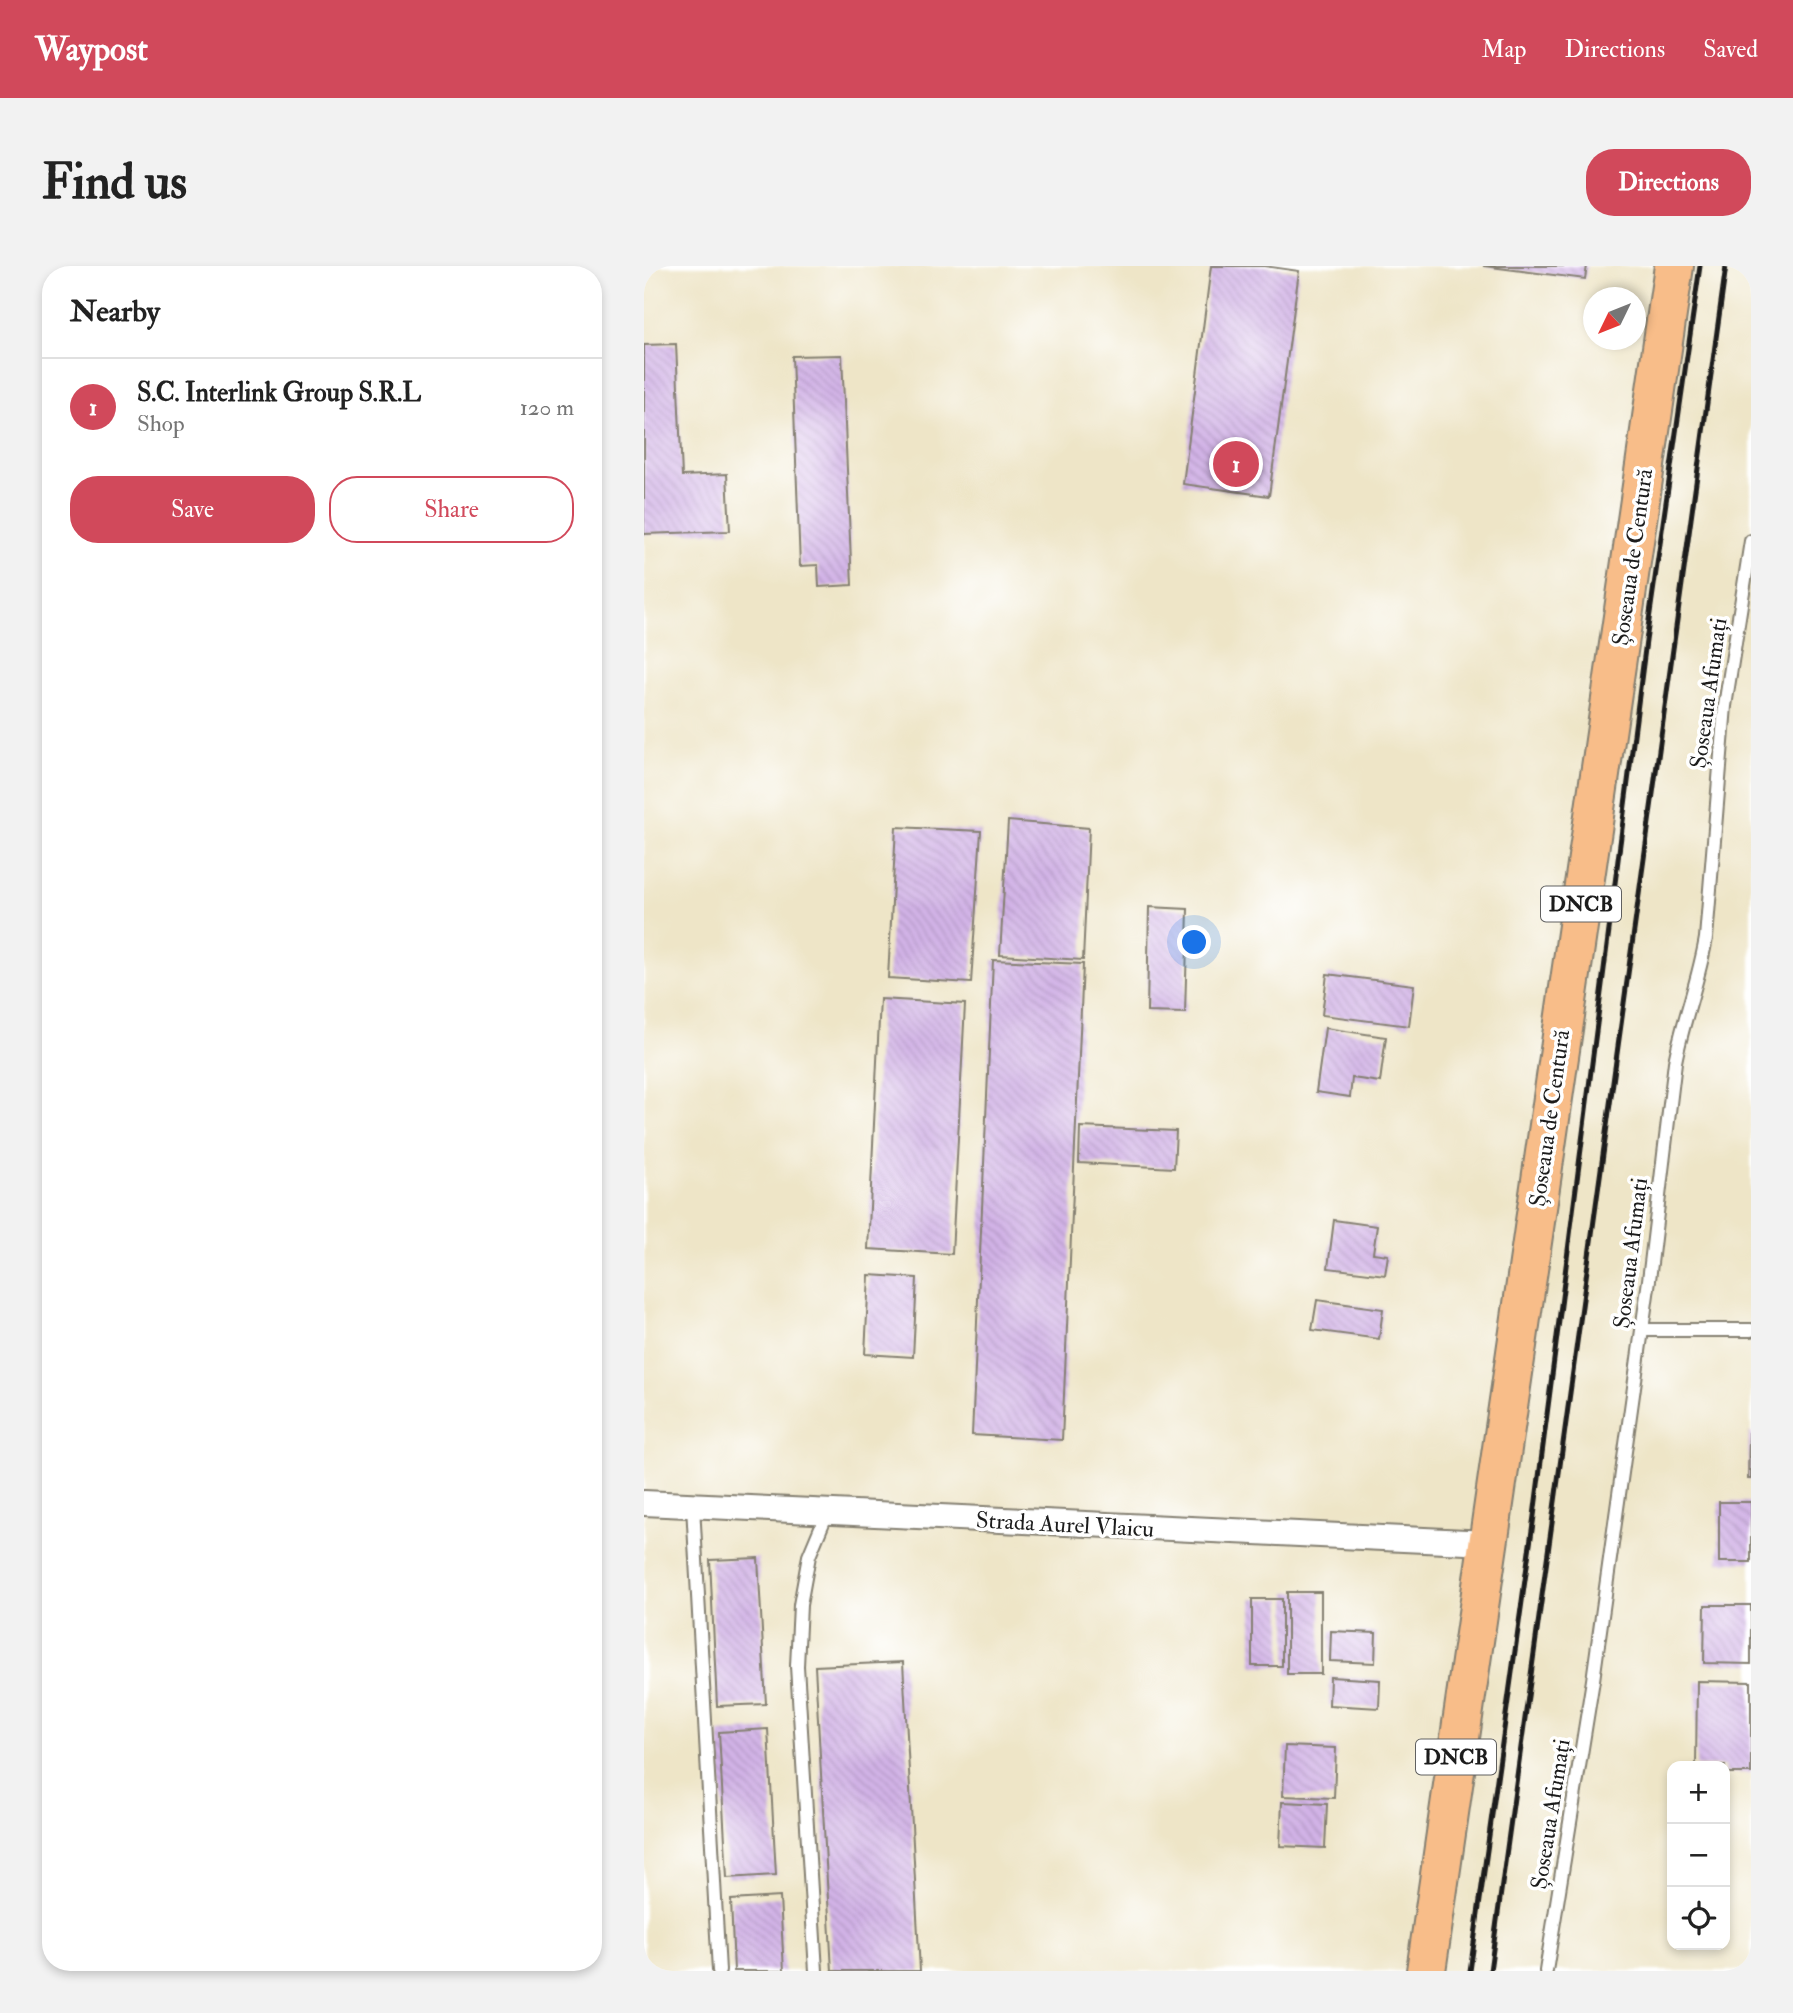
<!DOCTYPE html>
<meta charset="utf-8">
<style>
:root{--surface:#fff;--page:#f2f2f2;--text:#222;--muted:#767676;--line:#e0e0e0;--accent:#d1495b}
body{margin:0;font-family:"IM FELL Double Pica",serif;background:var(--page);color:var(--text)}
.controls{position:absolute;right:21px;bottom:21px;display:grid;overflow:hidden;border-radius:14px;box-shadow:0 4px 10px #0003}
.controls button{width:63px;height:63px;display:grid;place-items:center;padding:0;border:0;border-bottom:2px solid var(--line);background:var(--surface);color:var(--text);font:35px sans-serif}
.compass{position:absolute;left:939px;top:21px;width:63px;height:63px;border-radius:50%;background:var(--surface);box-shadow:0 4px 10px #0003;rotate:227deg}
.you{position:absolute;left:551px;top:677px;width:24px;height:24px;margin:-18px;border:5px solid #fff;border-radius:50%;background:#1a73e8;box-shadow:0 0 0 10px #1a73e833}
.badge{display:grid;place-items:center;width:46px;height:46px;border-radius:50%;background:var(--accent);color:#fff;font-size:23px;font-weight:700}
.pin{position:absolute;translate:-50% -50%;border:4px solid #fff;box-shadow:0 2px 7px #0006}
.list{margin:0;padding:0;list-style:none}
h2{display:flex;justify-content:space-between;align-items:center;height:91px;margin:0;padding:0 28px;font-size:30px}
h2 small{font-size:23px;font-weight:400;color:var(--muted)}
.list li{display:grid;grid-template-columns:46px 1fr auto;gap:21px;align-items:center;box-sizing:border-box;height:98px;padding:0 28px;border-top:2px solid var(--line)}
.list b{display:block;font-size:26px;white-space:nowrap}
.list p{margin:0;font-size:23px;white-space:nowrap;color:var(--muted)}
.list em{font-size:23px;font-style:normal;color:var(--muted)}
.actions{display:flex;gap:14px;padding:21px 28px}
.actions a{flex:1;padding:16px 0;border:2px solid var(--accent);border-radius:28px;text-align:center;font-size:24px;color:var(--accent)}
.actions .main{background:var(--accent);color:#fff}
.icon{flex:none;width:38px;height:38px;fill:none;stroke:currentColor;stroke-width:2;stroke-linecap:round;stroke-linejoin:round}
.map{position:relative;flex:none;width:1107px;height:1705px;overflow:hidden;border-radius:28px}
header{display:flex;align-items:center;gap:42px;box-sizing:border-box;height:98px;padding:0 35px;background:var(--accent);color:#fff}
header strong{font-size:33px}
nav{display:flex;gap:38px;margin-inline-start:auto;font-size:24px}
.intro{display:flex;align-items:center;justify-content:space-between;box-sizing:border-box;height:168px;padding:0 42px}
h1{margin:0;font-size:49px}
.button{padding:18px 32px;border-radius:28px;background:var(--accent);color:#fff;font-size:24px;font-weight:700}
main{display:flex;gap:42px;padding:0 42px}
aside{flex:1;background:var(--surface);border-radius:28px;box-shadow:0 4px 10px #0003}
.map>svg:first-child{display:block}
.building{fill:url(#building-back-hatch)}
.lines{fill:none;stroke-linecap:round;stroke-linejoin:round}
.lane-casing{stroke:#858072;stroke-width:16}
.street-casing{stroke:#858072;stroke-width:28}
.primary-casing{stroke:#858072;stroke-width:42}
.lane{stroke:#fff;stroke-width:12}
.street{stroke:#fff;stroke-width:24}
.primary{stroke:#f8bd89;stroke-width:38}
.rail{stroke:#1c1c1c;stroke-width:5}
.labels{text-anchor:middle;stroke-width:7;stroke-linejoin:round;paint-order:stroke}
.shield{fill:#fff;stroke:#606060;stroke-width:2}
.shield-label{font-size:21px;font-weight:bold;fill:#1c1c1c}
.street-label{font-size:23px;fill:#1c1c1c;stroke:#fff}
</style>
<header>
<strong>Waypost</strong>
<nav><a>Map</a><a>Directions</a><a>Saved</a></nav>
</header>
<div class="intro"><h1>Find us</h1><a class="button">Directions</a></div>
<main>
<aside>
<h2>Nearby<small></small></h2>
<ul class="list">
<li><span class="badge">1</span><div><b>S.C. Interlink Group S.R.L</b><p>Shop</p></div><em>120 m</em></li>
</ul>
<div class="actions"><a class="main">Save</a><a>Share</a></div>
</aside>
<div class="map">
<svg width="1107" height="1705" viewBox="0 0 1107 1705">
<defs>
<pattern id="building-back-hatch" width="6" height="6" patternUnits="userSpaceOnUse" patternTransform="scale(1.75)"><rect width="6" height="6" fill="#d1b2e6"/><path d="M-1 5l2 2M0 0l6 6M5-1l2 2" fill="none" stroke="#b398c5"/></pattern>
</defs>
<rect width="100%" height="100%" fill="#fff"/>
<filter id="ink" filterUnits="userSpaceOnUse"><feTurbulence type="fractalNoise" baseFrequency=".0143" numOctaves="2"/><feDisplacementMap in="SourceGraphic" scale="14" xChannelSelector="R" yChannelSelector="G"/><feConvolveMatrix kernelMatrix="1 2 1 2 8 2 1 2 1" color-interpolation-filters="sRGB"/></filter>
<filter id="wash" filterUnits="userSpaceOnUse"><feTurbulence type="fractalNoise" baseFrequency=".00686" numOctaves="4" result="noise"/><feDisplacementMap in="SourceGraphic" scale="28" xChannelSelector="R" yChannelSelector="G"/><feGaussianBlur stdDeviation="1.57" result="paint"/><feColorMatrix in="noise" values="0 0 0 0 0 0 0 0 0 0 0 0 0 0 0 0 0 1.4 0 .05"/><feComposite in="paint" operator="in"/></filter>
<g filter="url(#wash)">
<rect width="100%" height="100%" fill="#eee5c7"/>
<g id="blocks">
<path class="building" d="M567 0H620L655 5 625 230 539 218Z
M839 0H943L941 13Z
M32 78 38 210 83 208 86 265 0 268V79Z
M198 89 208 319 175 321 174 299 156 300 148 90Z
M364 555 445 562 439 694 356 689Z
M252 561 337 565 327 717 244 712Z
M505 641 544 643 541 747 503 746Z
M349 694 439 698 418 1174 328 1169Z
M683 708 770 719 765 760 678 749Z
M236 733 321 738 308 988 224 983Z
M681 762 742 771 736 816 708 812 706 831 672 826Z
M436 861 532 865 530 902 435 897Z
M690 954 733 960 729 987 744 989 741 1009 684 1002Z
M225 1009 273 1012 269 1091 221 1088Z
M673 1034 739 1043 735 1073 668 1064Z
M1105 1167H1107V1213H1104Z
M1075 1236H1107V1296H1075Z
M114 1292 122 1438 73 1440 66 1294Z
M643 1326H677V1408H643Z
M608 1333H638V1400H608Z
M1061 1339H1107V1398L1060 1397Z
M687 1365 732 1367 731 1397 686 1395Z
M259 1396 276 1705H188L171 1400Z
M686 1411 736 1414 735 1442 685 1439Z
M1053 1415 1107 1416V1507H1081V1500H1052Z
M124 1463 132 1609 83 1612 75 1466Z
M641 1480 692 1482 690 1532 639 1530Z
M638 1536 683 1538 681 1582 636 1580Z
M136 1631 140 1705H90L87 1634Z"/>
</g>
</g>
<g filter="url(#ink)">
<use href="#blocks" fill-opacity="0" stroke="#858072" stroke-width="2"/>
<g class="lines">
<defs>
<path id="lane" d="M998 1064H1107
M49 1240 75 1705
M172 1705 153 1400 156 1339 165 1290 183 1247
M902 1705 949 1414 1005 1014 1031 796C1039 754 1055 714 1062 672L1081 440 1107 275"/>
<path id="street" d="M0 1237 843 1277"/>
<path id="primary" d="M782 1705 1030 0"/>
</defs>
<use href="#lane" class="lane-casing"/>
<use href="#street" class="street-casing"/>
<use href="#primary" class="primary-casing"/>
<use href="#lane" class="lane"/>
<use href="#street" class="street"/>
<use href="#primary" class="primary"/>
<path class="rail" d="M826 1705 890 1250 1002 375 1056 0
M846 1705 1082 0"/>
</g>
</g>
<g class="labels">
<g class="shield">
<rect x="897" y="620.5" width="80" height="35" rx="5"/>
<rect x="772" y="1473.5" width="80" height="35" rx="5"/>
</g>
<g class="shield-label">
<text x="937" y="645">DNCB</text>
<text x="812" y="1498">DNCB</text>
</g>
<g class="street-label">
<text transform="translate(988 291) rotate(-82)" y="8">Șoseaua de Centură</text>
<text transform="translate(1064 427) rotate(-82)" y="8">Șoseaua Afumați</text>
<text transform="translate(905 852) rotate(-82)" y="8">Șoseaua de Centură</text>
<text transform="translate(986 987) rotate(-83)" y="8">Șoseaua Afumați</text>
<text transform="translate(421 1258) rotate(3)" y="8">Strada Aurel Vlaicu</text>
<text transform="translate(906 1548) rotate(-81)" y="8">Șoseaua Afumați</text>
</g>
</g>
</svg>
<div class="controls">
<button>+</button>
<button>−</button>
<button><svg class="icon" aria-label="locate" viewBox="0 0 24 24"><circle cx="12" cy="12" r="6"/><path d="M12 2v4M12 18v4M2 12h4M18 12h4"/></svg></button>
</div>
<svg class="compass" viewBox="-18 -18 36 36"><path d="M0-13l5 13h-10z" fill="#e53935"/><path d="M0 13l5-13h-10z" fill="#767676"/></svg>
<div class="you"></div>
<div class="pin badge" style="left:592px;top:198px">1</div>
</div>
</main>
